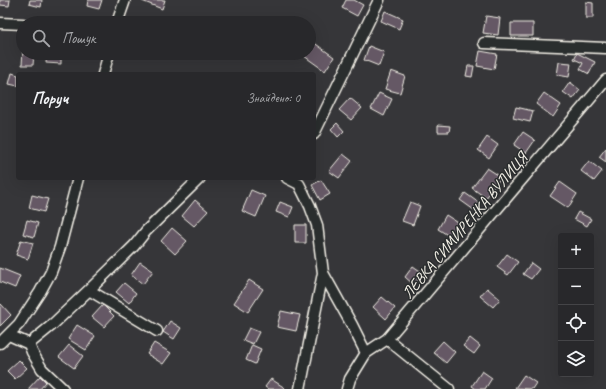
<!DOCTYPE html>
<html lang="uk">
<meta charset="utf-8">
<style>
:root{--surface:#28282b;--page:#303033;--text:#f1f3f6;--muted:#a5a6a9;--line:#444447}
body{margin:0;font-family:Caveat,sans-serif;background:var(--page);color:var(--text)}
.controls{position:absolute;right:12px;bottom:12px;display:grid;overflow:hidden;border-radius:4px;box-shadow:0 4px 16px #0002}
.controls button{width:36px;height:36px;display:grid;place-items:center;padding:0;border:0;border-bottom:1px solid var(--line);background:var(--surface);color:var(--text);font:20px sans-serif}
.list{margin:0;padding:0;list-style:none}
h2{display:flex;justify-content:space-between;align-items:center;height:52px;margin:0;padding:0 16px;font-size:17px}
h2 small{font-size:13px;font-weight:400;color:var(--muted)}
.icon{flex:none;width:22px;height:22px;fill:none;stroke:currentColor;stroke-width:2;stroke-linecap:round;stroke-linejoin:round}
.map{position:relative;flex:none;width:606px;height:389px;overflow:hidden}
.search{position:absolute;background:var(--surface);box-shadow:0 4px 16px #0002;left:16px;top:16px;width:300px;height:44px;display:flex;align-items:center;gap:10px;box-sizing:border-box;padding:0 14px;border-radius:22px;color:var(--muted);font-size:15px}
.panel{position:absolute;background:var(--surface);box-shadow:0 4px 16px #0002;left:16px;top:72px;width:300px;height:108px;border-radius:4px}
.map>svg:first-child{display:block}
.building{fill:#655865;stroke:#f4f1e8}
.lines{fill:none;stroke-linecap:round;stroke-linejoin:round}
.minor-casing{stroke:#f4f1e8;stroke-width:13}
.minor{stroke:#2a2d2e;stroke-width:10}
.labels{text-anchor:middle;stroke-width:3;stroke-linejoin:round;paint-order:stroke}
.street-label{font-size:16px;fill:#f4f1e8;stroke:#2a2d2e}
</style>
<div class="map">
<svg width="606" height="389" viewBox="0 0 606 389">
<rect width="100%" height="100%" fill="#363639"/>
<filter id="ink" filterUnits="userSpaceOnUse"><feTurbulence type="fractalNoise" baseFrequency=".025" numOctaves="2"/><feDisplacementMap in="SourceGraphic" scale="8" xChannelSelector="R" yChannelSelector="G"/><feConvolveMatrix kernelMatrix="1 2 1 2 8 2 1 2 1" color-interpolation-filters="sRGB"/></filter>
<g filter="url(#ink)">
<path class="building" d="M0 0H10L9 6 0 5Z
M30 0H42L41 7 29 4Z
M88 0H102L99 9 87 6Z
M142 0H165L162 9 142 1Z
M346 0H354L363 5 357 16 342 8Z
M586 2 593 3V18H586Z
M385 11 403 19 399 29 381 21Z
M486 16 500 18 498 35 483 33Z
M511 23H533V36H511Z
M313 42 334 57 325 71 304 56 306 53H309V48Z
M369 46 384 52 379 66 364 60Z
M23 50V53H34L33 65H22Z
M480 51 497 54 494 69 477 66Z
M47 53H61V64L46 63Z
M577 53 595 62 589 74 580 69 583 63 574 59Z
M559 62 571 63 569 77 557 75Z
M468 66H474L472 77 466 76Z
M391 71 405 76 400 93 385 89Z
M12 73 18 75V86L9 84Z
M570 82 580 90 573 99 563 92Z
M379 93 392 99 384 116 371 109Z
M544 93 561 105 553 117 536 104Z
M350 98 362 108 351 120 339 110Z
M516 107 533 111 530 122 513 118Z
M337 123 344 131 338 137 331 129Z
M438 125 450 126 449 132H438Z
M523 132 535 140 526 153 514 145Z
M487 137 498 145 489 158 478 150Z
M606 148V162L599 157Z
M343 154 352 161 339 178 329 171Z
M589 161 602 171 594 181 581 171Z
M487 168 501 177 486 198 472 188Z
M321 180 330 194 320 200 312 185Z
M560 182 577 194 568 208 550 196Z
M251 190 265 196 256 217 242 211Z
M465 193 479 203 474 210 460 200Z
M32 195 48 199 44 212 29 208Z
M195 200 208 211 194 226 182 216Z
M280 202 293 207 289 217 276 212Z
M410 202 420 206 413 225 402 221Z
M578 212 591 219 587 226 574 219Z
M446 215 463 226 454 239 438 229Z
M27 220 38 223 34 237 23 234Z
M295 225H306V243H295Z
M172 228 187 241 175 254 161 241Z
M21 240 33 243 28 259 16 255Z
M507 254 518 262 508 275 497 267Z
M140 262 153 271 143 284 131 275Z
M531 263 539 269 531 279 523 274Z
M413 266 423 273 414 285 405 277Z
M0 268 20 276 15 288 0 282Z
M249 280 263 289 248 312 234 303Z
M124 283 136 293 129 303 116 292Z
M487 288 500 299 493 307 480 296Z
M382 297 395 308 386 319 373 307Z
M1 304 11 315 0 326V305Z
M103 305 114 316 104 327 92 317Z
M281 311 300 315 296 331 277 327Z
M170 321 181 328 174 339 163 332Z
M77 325 95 336 86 350 68 339Z
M249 328 259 332 253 344 243 340Z
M470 338 480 346 474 354 463 346Z
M443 341 455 352 446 363 433 352Z
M154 343 171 353 163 364 147 354Z
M69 345 83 356 74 368 59 357Z
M252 345 261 349 255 364 246 360Z
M19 360 27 368 15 379 7 371Z
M482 371 492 378 485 389H476L472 386Z
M524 375 536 383 532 389 515 388Z
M40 376 46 382 40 389H28Z
M271 379 285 388 284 389H268L265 387Z"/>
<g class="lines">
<defs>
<path id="minor" d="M0 23 23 24
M117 23 125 0
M484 43 606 48
M103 74 109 53
M314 134 379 0
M287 178 299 184 310 206 317 225 323 273 300 389
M323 273 352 325 366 353
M89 290 157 331
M9 335 29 344 51 326 89 290 134 246 146 231 200 178
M387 339 449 389
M0 343 19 324 40 292 51 272 60 247 78 178
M29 344 32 352 42 369 63 389
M347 389 350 379 366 353 387 339 606 80"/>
</defs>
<use href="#minor" class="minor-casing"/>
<use href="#minor" class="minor"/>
</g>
</g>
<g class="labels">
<g class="street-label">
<text transform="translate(464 225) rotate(-50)" y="6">ЛЕВКА СИМИРЕНКА ВУЛИЦЯ</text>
</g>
</g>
</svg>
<div class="controls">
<button>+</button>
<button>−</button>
<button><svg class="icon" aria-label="locate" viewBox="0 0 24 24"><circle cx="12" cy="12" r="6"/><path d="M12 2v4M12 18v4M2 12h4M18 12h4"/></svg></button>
<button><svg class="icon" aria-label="layers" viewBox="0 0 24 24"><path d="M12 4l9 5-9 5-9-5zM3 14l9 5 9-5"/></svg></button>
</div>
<div class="search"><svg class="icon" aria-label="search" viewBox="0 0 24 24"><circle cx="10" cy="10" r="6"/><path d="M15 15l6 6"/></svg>Пошук</div>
<section class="panel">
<h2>Поруч<small>Знайдено: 0</small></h2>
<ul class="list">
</ul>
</section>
</div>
